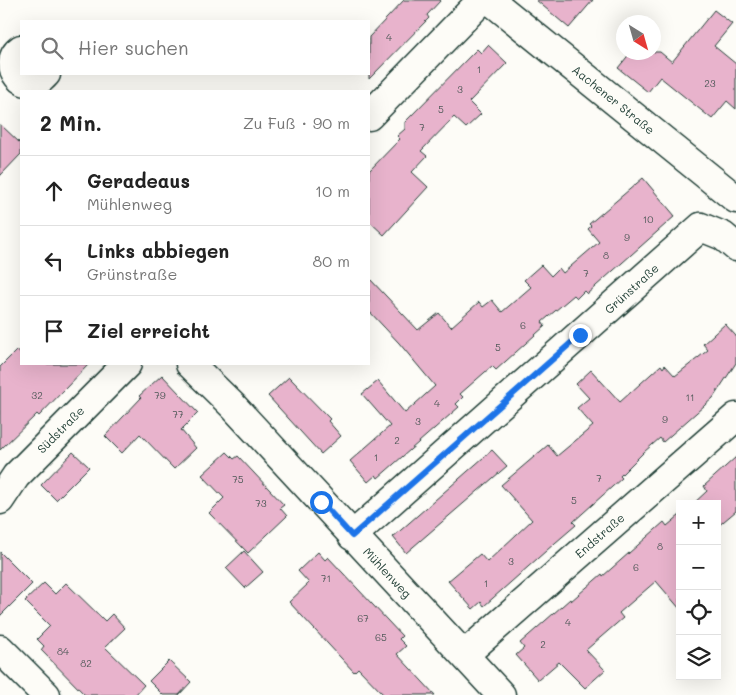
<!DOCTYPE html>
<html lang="de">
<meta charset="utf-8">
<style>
:root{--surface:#fff;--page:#f6f6f6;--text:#222;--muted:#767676;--line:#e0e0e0}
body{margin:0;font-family:Mali,sans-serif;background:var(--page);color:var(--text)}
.controls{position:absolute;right:15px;bottom:15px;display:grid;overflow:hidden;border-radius:0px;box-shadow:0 5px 20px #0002}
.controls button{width:45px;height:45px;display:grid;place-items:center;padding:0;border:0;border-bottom:1px solid var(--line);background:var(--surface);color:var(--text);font:25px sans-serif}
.compass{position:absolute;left:616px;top:15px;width:45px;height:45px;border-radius:50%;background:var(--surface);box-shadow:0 5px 20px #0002;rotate:143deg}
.stop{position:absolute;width:15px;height:15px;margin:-11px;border:4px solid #1a73e8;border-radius:50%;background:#fff}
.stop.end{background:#1a73e8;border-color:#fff;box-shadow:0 1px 5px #0008}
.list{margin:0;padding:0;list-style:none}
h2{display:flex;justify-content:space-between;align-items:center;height:65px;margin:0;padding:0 20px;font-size:21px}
h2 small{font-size:16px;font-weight:400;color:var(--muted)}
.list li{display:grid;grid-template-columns:32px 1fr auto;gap:15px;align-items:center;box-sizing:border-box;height:70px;padding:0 20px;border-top:1px solid var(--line)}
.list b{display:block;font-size:19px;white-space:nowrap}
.list p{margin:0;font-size:16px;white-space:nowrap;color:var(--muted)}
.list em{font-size:16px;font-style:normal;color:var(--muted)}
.icon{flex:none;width:28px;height:28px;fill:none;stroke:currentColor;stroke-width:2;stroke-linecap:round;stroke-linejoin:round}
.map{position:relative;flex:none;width:736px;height:695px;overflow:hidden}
.search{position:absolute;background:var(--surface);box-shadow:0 5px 20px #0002;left:20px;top:20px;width:350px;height:55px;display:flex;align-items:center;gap:12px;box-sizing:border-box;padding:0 18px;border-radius:0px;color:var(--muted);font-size:19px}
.panel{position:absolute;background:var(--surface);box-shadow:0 5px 20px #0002;left:20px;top:90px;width:350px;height:275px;border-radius:0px}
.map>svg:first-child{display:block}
.building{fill:#e8b3cc;stroke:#1f3d34}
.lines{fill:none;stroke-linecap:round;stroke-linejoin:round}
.minor-casing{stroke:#1f3d34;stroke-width:31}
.minor{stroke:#fdfcf7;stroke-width:28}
.route{stroke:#1a73e8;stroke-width:6}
.labels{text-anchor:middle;stroke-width:4;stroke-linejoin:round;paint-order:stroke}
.number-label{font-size:10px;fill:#515a5a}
.street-label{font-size:12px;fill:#1f3d34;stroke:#fdfcf7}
</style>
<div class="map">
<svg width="736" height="695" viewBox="0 0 736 695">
<rect width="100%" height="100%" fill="#fdfcf7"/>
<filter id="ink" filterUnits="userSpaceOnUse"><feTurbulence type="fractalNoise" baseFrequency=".02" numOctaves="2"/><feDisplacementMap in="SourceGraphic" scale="10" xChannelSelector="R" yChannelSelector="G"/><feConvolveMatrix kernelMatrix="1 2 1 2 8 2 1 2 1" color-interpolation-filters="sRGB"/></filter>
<g filter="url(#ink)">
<path class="building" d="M404 0H441L427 15 429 18 369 79V37Z
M536 0H593L569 28Z
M714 10 732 24 714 46 736 64V109L727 101 712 119 660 77 648 92 618 68 631 52H660L672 62Z
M488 45 507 63 469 102 481 114 466 128 454 117 421 151 427 156 412 172 428 187 384 235 369 221V171L400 139 397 136 405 129V122L477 49 481 53Z
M0 124 21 144V154L0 176Z
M643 178 675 216 587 294 584 291 577 298 574 295 542 322 545 326 496 370 492 366 460 394 463 397 456 404 459 407 378 478 376 475 368 482 350 461 390 426 362 394 378 381 405 413 435 386 399 343 369 311V278L418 330 439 313 451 327 479 302 483 307 492 300 502 312 531 287 524 280 541 265 551 276 559 268 563 273 599 242 588 229 591 226 589 224Z
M725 324 736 336V363L713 398 663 442 660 438 644 452 620 476 622 478 573 522 576 525 555 543 484 606 481 602 473 609 448 581 480 554 487 562 532 520 501 485 548 445 557 456 593 426 577 408 589 398 576 384 591 370 620 402 661 365 663 368 665 365 675 376 708 350 703 344Z
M17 350 21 355V364H89L39 416 37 414 0 450V367Z
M162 375 198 413 181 430 196 448 174 469 140 434 122 453 105 436 141 398 139 396Z
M289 377 330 419 328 421 341 436 321 454 268 396Z
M492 450 507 466 406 553 393 537Z
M73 452 89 467 56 500 41 485Z
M227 452 234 459 238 456 284 505 280 508 287 516 248 553 209 513 224 498 202 475Z
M736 457V511L717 527V504H693L707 491 704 486Z
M680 515V609L656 581 619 613 623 618 586 650 605 670 585 688 559 662 538 680 516 655 524 648 520 643 570 599 571 601 602 574 603 576 664 522 667 526Z
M244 551 263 572 245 588 226 568Z
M0 552 32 584 0 616Z
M318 552 325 560 328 557 402 636 399 639 406 646 397 654 435 695H384L358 668 354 672 289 602 309 583 298 571Z
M44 583 55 594 66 583 105 621 112 614 125 628 105 647 144 685 135 695H85L41 650 44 646 37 639 50 626 25 601Z
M169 661 191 682 179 695H163L149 681Z"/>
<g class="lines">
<defs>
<path id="minor" d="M490 0 736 199
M21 49C0 63 25 99 46 74
M369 116 482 0
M190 364 233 406 501 695
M0 500 16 476 127 364
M352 536 701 227 723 236 736 247
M0 649 46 695
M464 655 736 417"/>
</defs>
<use href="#minor" class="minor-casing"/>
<use href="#minor" class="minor"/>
</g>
</g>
<g class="lines" filter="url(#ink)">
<path class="route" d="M321 502 352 536 580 335"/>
</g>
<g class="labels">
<g class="number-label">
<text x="389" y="41">4</text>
<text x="479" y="73">1</text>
<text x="710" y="87">23</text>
<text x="460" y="93">3</text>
<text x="441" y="113">5</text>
<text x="422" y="131">7</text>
<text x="648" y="223">10</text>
<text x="627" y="241">9</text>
<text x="606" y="259">8</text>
<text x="586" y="277">7</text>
<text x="523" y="329">6</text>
<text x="498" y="351">5</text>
<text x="37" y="399">32</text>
<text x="160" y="399">79</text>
<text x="690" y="401">11</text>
<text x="437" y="407">4</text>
<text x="178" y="418">77</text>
<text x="665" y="423">9</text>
<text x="418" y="425">3</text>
<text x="397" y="444">2</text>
<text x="376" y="461">1</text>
<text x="599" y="482">7</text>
<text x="238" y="483">75</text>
<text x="574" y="504">5</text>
<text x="261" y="507">73</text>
<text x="660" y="550">8</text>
<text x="511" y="565">3</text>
<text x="636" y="571">6</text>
<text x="326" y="582">71</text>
<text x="486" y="587">1</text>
<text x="363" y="622">67</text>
<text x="568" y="626">4</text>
<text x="381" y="641">65</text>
<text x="543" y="648">2</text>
<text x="63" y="655">84</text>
<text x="86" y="667">82</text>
</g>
<g class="street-label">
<text transform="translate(613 100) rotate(39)" y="4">Aachener Straße</text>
<text transform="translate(632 289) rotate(-42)" y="4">Grünstraße</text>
<text transform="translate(61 430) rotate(-45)" y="4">Südstraße</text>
<text transform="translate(600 536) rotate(-41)" y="4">Endstraße</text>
<text transform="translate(387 573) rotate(47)" y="4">Mühlenweg</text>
</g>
</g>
</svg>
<div class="controls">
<button>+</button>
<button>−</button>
<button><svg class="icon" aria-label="locate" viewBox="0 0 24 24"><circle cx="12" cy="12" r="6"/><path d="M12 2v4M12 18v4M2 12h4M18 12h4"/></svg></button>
<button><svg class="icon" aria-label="layers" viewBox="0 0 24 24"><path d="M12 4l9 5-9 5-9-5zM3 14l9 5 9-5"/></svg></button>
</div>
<svg class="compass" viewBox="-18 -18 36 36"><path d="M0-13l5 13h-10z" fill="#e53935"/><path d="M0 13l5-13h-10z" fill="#767676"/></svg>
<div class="stop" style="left:321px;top:502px"></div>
<div class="stop end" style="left:580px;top:335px"></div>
<div class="search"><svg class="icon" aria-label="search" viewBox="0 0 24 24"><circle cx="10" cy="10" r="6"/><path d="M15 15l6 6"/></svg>Hier suchen</div>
<section class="panel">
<h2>2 Min.<small>Zu Fuß · 90 m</small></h2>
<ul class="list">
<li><svg class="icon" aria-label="ahead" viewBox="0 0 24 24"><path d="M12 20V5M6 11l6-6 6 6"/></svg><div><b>Geradeaus</b><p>Mühlenweg</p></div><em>10 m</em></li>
<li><svg class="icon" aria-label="left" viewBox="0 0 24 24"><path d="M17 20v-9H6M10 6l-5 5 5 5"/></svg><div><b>Links abbiegen</b><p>Grünstraße</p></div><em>80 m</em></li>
<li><svg class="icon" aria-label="arrive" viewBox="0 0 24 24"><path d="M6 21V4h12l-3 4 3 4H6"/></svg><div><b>Ziel erreicht</b></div></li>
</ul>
</section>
</div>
